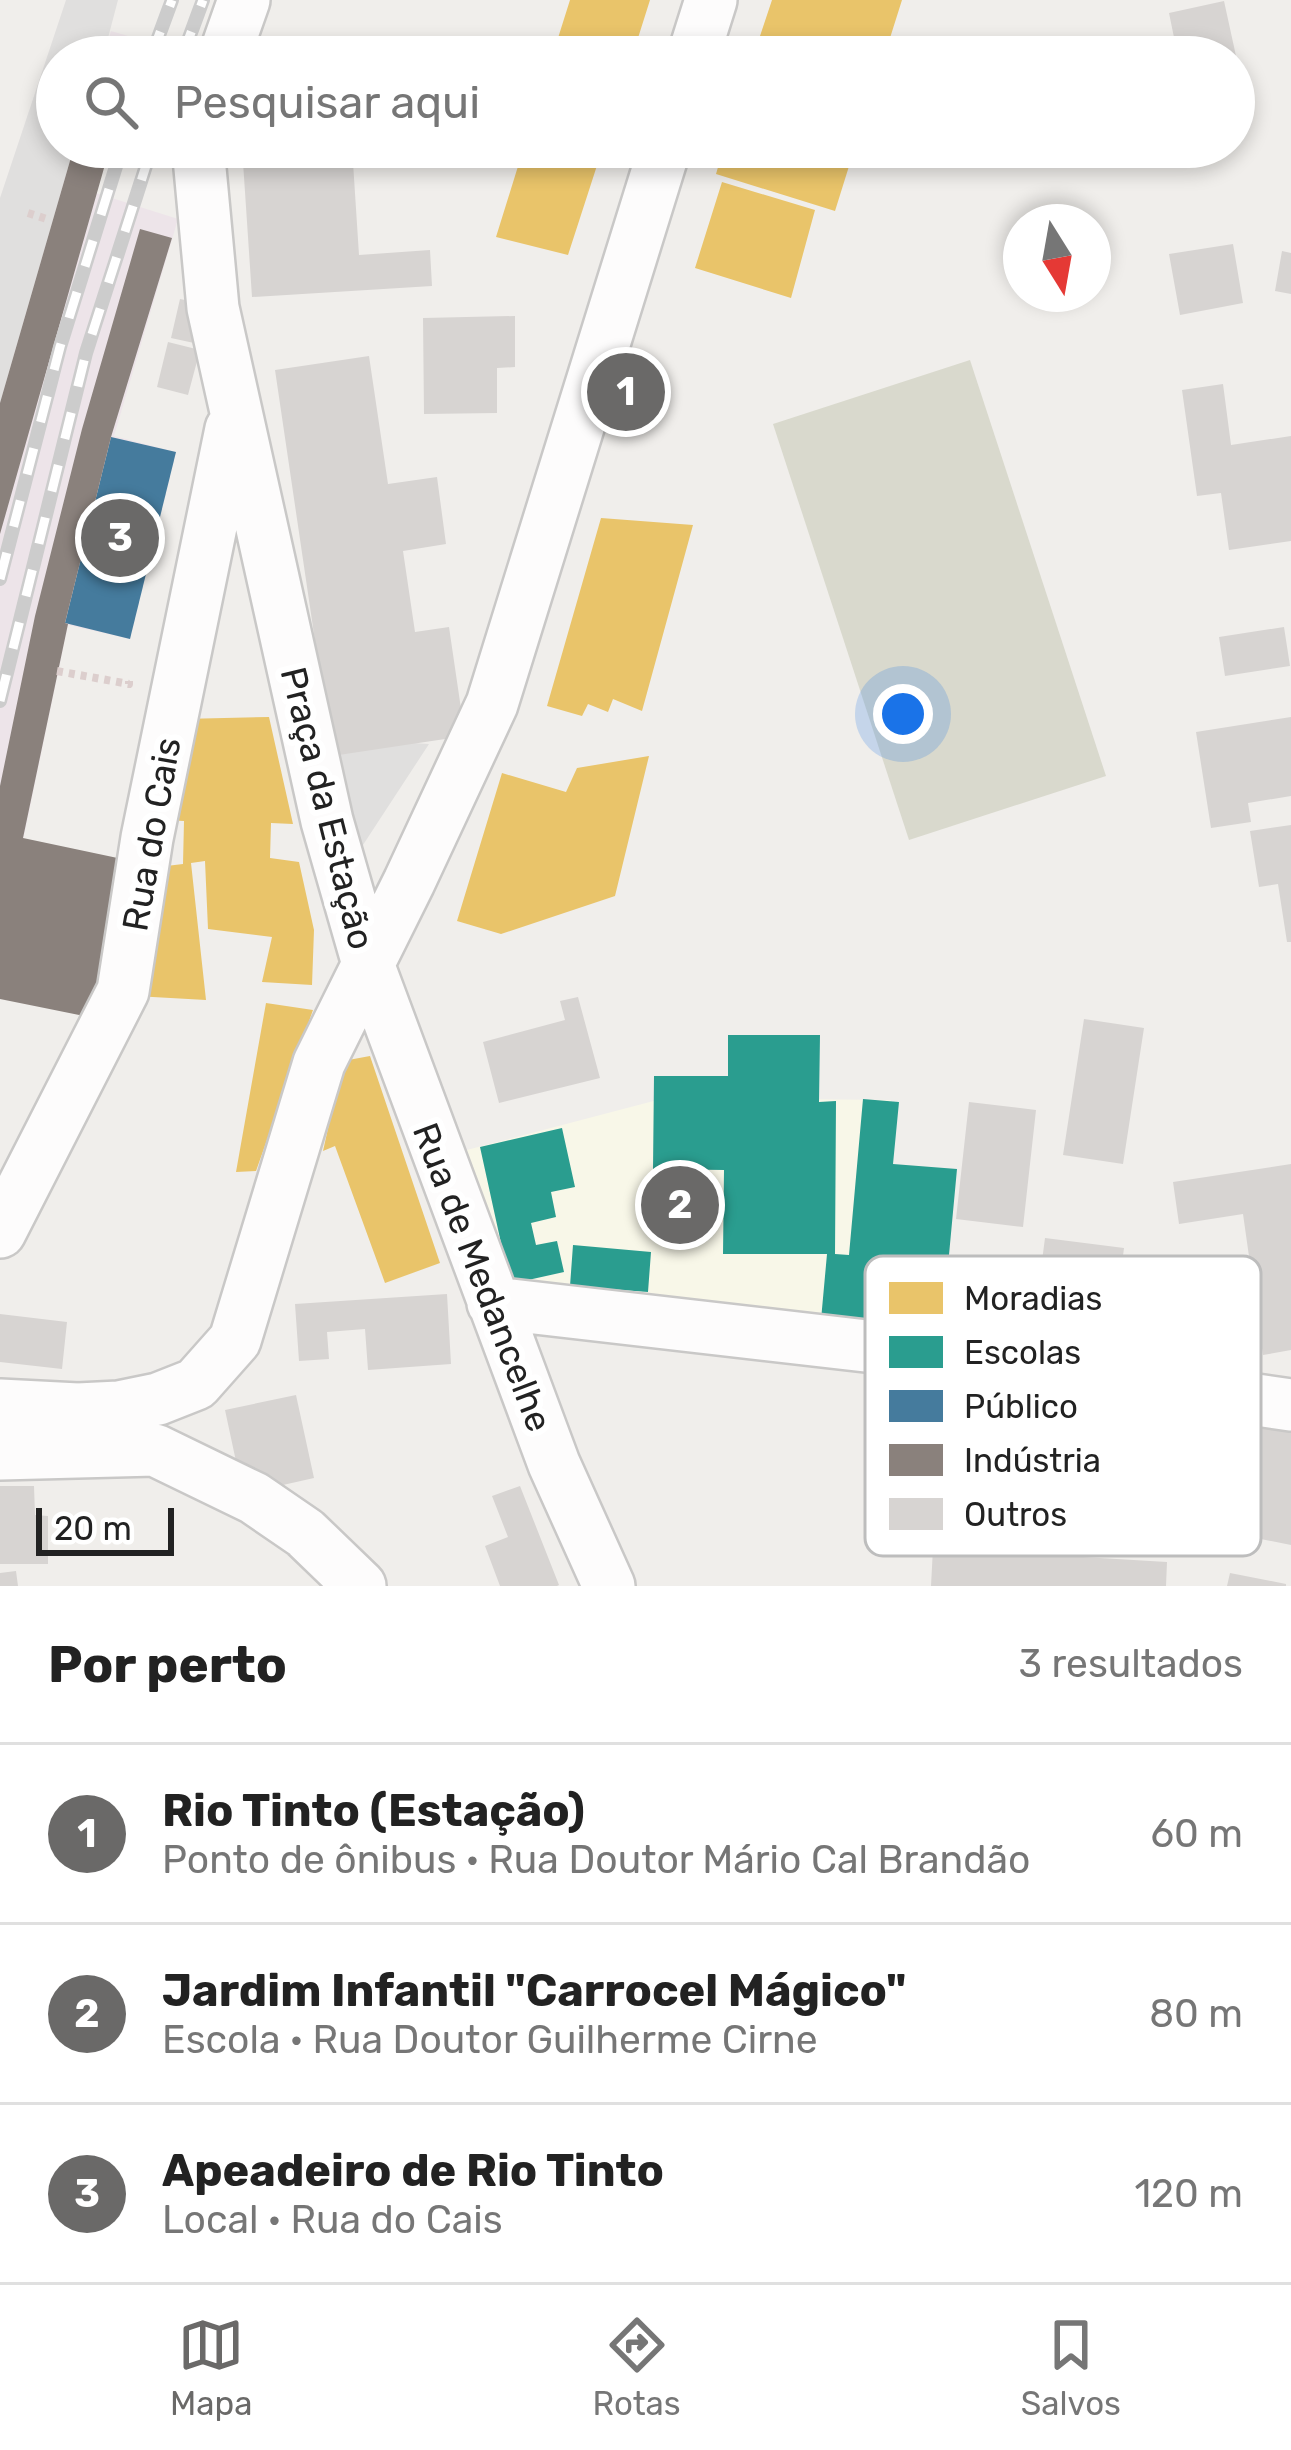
<!DOCTYPE html>
<html lang="pt">
<meta charset="utf-8">
<style>
:root{--surface:#fff;--page:#f6f6f6;--text:#222;--muted:#767676;--line:#e0e0e0;--accent:#6a6968}
body{margin:0;font-family:Rubik,sans-serif;background:var(--page);color:var(--text)}
.compass{position:absolute;left:1003px;top:204px;width:108px;height:108px;border-radius:50%;background:var(--surface);box-shadow:0 6px 18px #0003;rotate:169deg}
.scale{position:absolute;left:36px;bottom:30px;width:138px;box-sizing:border-box;padding-left:12px;border:6px solid #222;border-top:0;font-size:33px;line-height:42px;white-space:nowrap;color:#222;-webkit-text-stroke:9px #fff;paint-order:stroke}
.you{position:absolute;left:903px;top:714px;width:42px;height:42px;margin:-30px;border:9px solid #fff;border-radius:50%;background:#1a73e8;box-shadow:0 0 0 18px #1a73e833}
.badge{display:grid;place-items:center;width:78px;height:78px;border-radius:50%;background:var(--accent);color:#fff;font-size:39px;font-weight:700}
.pin{position:absolute;translate:-50% -50%;border:6px solid #fff;box-shadow:0 3px 12px #0006}
.list{margin:0;padding:0;list-style:none}
h2{display:flex;justify-content:space-between;align-items:center;height:156px;margin:0;padding:0 48px;font-size:51px}
h2 small{font-size:39px;font-weight:400;color:var(--muted)}
.list li{display:grid;grid-template-columns:78px 1fr auto;gap:36px;align-items:center;box-sizing:border-box;height:180px;padding:0 48px;border-top:3px solid var(--line)}
.list b{display:block;font-size:45px;white-space:nowrap}
.list p{margin:0;font-size:39px;white-space:nowrap;color:var(--muted)}
.list em{font-size:39px;font-style:normal;color:var(--muted)}
.icon{flex:none;width:66px;height:66px;fill:none;stroke:currentColor;stroke-width:2;stroke-linecap:round;stroke-linejoin:round}
.map{position:relative;flex:none;width:1291px;height:1586px;overflow:hidden}
.search{position:absolute;background:var(--surface);box-shadow:0 6px 18px #0003;left:36px;right:36px;top:36px;height:132px;display:flex;align-items:center;gap:30px;box-sizing:border-box;padding:0 42px;border-radius:66px;color:var(--muted);font-size:45px}
.sheet{height:696px;background:var(--surface)}
nav{display:flex;justify-content:space-around;align-items:center;box-sizing:border-box;height:168px;border-top:3px solid var(--line);background:var(--surface);font-size:33px;color:var(--muted)}
nav a{display:grid;justify-items:center;gap:6px}
nav .on{color:var(--accent)}
.map>svg:first-child{display:block}
.industrial{fill:#ede4e9}
.education{fill:#f8f7e8}
.construction{fill:#d9d9cd}
.parking{fill:#e0dfde}
.homes{fill:#e9c46a}
.schools{fill:#2a9d8f}
.public{fill:#457b9d}
.industry{fill:#8a817c}
.building{fill:#d7d4d2}
.lines{fill:none;stroke-linecap:round;stroke-linejoin:round}
.minor-casing{stroke:#c9c8c7;stroke-width:56}
.path{stroke:#dccecd;stroke-width:8;stroke-dasharray:6 6;stroke-linecap:butt}
.minor{stroke:#fdfcfc;stroke-width:51}
.rail-casing{stroke:#ccc;stroke-width:14}
.rail{stroke:#fff;stroke-width:9;stroke-dasharray:27;stroke-linecap:butt}
.labels{text-anchor:middle;stroke-width:12;stroke-linejoin:round;paint-order:stroke}
.street-label{font-size:36px;fill:#222;stroke:#fff}
.key{fill:#fff;stroke:#bdbdbd;stroke-width:3}
.key-label{font-size:33px;fill:#222}
</style>
<div class="map">
<svg width="1291" height="1586" viewBox="0 0 1291 1586">
<rect width="100%" height="100%" fill="#f0eeeb"/>
<path class="industrial" d="M111 31 145 41 140 57H103Z
M74 147H110L96 193 178 219 114 436 176 452 130 639 68 625 0 951V403Z"/>
<path class="education" d="M665 1098 891 1100 874 1324 518 1278 495 1258 459 1152Z"/>
<path class="construction" d="M970 360 1106 776 909 840 773 424Z"/>
<path class="parking" d="M66 0H118L103 57H57V147H74L0 403V198Z
M332 738 429 744 361 848Z"/>
<path class="homes" d="M570 0H650L632 57H552Z
M772 0H902L884 57H753Z
M524 147H603L568 255 496 237Z
M724 147H855L835 211 716 174Z
M722 182 815 210 791 298 695 268Z
M601 518 693 525 642 711 613 699 608 712 588 704 582 716 547 706Z
M269 717 293 824 271 823 270 858 299 862 314 930 312 985 262 982 272 937 208 929 205 861 191 863 206 1000 135 996 158 867 183 864 184 821 165 820 182 719Z
M649 756 615 896 501 934 457 921 502 773 566 792 577 768Z
M266 1003 313 1010 256 1171 236 1172Z
M370 1056 440 1263 385 1283 335 1146 323 1151 343 1061Z"/>
<path class="schools" d="M728 1035H820L819 1102 836 1101 835 1254 849 1255 863 1099 899 1102 893 1164 957 1169 946 1287 885 1282 881 1325 821 1320 827 1254H723L724 1170 653 1169 654 1076H728Z
M562 1128 575 1187 551 1192 556 1217 531 1223 536 1245 557 1241 564 1272 510 1284 480 1147Z
M573 1245 651 1252 648 1292 570 1286Z"/>
<path class="public" d="M111 437 176 452 130 639 65 623Z"/>
<path class="industry" d="M74 147H110L0 534V403Z
M140 229 172 238 111 437 65 623 68 624 23 838 127 860 94 1018 0 999V786L35 616 82 429Z"/>
<path class="building" d="M1224 1 1236 56 1178 57 1169 13Z
M242 147H352L359 255 430 250 432 286 252 297Z
M1233 244 1243 303 1180 315 1169 254Z
M1282 251 1291 253V294L1275 291Z
M180 299 204 304 194 343 171 338Z
M515 316V367L497 368V413L424 414 423 318Z
M168 342 200 350 188 395 157 387Z
M369 356 388 484 437 477 446 544 403 551 415 632 449 627 465 736 332 756 275 370Z
M1223 384 1231 445 1291 436V541L1229 550 1221 493 1197 496 1182 390Z
M1284 627 1290 666 1225 676 1219 637Z
M1291 717V796L1248 803 1251 822 1211 828 1196 732Z
M1291 825V942H1287L1278 884 1259 887 1250 831Z
M578 997 600 1078 499 1103 483 1042 565 1020 560 1001Z
M1084 1019 1144 1028 1123 1164 1063 1155Z
M969 1102 1036 1110 1023 1227 956 1219Z
M1291 1164V1350L1263 1355 1243 1214 1179 1224 1173 1182Z
M1045 1238 1124 1248 1120 1279 1110 1278 1103 1330 1034 1322Z
M447 1294 451 1364 368 1370 365 1329 327 1332 329 1359 299 1361 295 1304Z
M0 1314 67 1322 62 1369 0 1362Z
M296 1395 314 1478 243 1494 225 1410Z
M1247 1419 1291 1427V1545L1225 1532Z
M0 1486H34L35 1515 48 1516V1564H0Z
M520 1486 559 1585 557 1586H500L485 1546 508 1537 492 1496Z
M933 1548 1167 1562 1166 1586H931Z
M16 1571 18 1586H0V1573Z
M1230 1573 1286 1584V1586H1227Z"/>
<g class="lines">
<defs>
<path id="minor" d="M224 57 244 0
M693 57 711 0
M198 147 213 308 327 821 368 964 554 1464 609 1586
M0 1232 123 991 147 838 231 429
M493 1303 970 1358 1291 1405
M0 1405 78 1409 119 1407 158 1399 196 1384 235 1340 319 1063 409 882 492 704 665 147
M0 1454 155 1450 254 1498 305 1533 360 1586"/>
</defs>
<use href="#minor" class="minor-casing"/>
<path class="path" d="M28 213 50 220
M57 671 129 684V681"/>
<use href="#minor" class="minor"/>
<defs>
<path id="rail" d="M151 57 172 0
M182 57 203 0
M0 579 60 347 122 147
M0 701 86 353 152 147"/>
</defs>
<use href="#rail" class="rail-casing"/>
<use href="#rail" class="rail"/>
</g>
<g class="labels">
<g class="street-label">
<text transform="translate(328 808) rotate(76)" y="13">Praça da Estação</text>
<text transform="translate(151 834) rotate(-80)" y="13">Rua do Cais</text>
<text transform="translate(483 1277) rotate(69)" y="13">Rua de Medancelhe</text>
</g>
</g>
<rect x="865" y="1256" width="396" height="300" rx="18" class="key"/>
<rect x="889" y="1282" width="54" height="32" fill="#e9c46a"/>
<rect x="889" y="1336" width="54" height="32" fill="#2a9d8f"/>
<rect x="889" y="1390" width="54" height="32" fill="#457b9d"/>
<rect x="889" y="1444" width="54" height="32" fill="#8a817c"/>
<rect x="889" y="1498" width="54" height="32" fill="#d7d4d2"/>
<g class="key-label">
<text x="964" y="1310">Moradias</text>
<text x="964" y="1364">Escolas</text>
<text x="964" y="1418">Público</text>
<text x="964" y="1472">Indústria</text>
<text x="964" y="1526">Outros</text>
</g>
</svg>
<svg class="compass" viewBox="-18 -18 36 36"><path d="M0-13l5 13h-10z" fill="#e53935"/><path d="M0 13l5-13h-10z" fill="#767676"/></svg>
<div class="scale">20 m</div>
<div class="you"></div>
<div class="pin badge" style="left:626px;top:392px">1</div>
<div class="pin badge" style="left:680px;top:1205px">2</div>
<div class="pin badge" style="left:120px;top:538px">3</div>
<div class="search"><svg class="icon" aria-label="search" viewBox="0 0 24 24"><circle cx="10" cy="10" r="6"/><path d="M15 15l6 6"/></svg>Pesquisar aqui</div>
</div>
<section class="sheet">
<h2>Por perto<small>3 resultados</small></h2>
<ul class="list">
<li><span class="badge">1</span><div><b>Rio Tinto (Estação)</b><p>Ponto de ônibus · Rua Doutor Mário Cal Brandão</p></div><em>60 m</em></li>
<li><span class="badge">2</span><div><b>Jardim Infantil &quot;Carrocel Mágico&quot;</b><p>Escola · Rua Doutor Guilherme Cirne</p></div><em>80 m</em></li>
<li><span class="badge">3</span><div><b>Apeadeiro de Rio Tinto</b><p>Local · Rua do Cais</p></div><em>120 m</em></li>
</ul>
</section>
<nav>
<a class="on"><svg class="icon" aria-label="map" viewBox="0 0 24 24"><path d="M3 6l6-2 6 2 6-2v14l-6 2-6-2-6 2zM9 4v14M15 6v14"/></svg>Mapa</a>
<a><svg class="icon" aria-label="directions" viewBox="0 0 24 24"><path d="M12 3l9 9-9 9-9-9zM9 14v-3h6M13 9l2 2-2 2"/></svg>Rotas</a>
<a><svg class="icon" aria-label="saved" viewBox="0 0 24 24"><path d="M7 4h10v16l-5-4-5 4z"/></svg>Salvos</a>
</nav>
